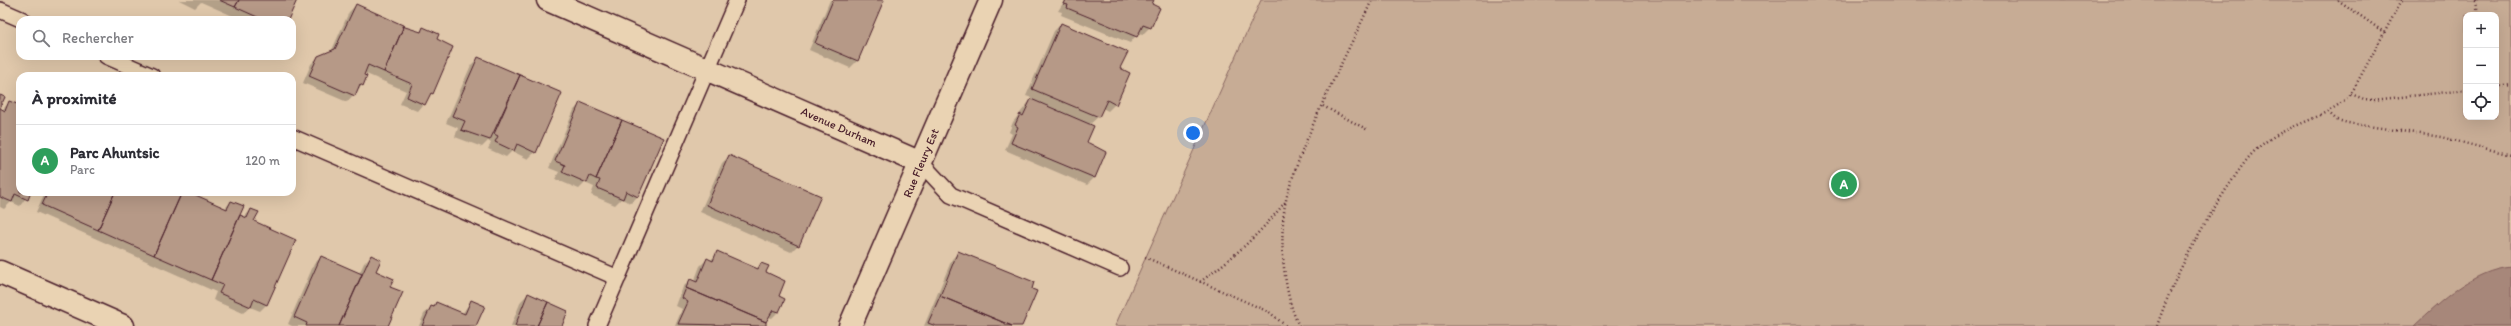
<!DOCTYPE html>
<html lang="fr">
<meta charset="utf-8">
<style>
:root{--surface:#fff;--page:#f7f7f7;--text:#2b2b33;--muted:#7c7c81;--line:#e1e1e2;--accent:#1a73e8}
body{margin:0;font-family:Itim,sans-serif;background:var(--page);color:var(--text)}
.controls{position:absolute;right:12px;top:12px;display:grid;overflow:hidden;border-radius:8px;box-shadow:0 4px 16px #0002}
.controls button{width:36px;height:36px;display:grid;place-items:center;padding:0;border:0;border-bottom:1px solid var(--line);background:var(--surface);color:var(--text);font:20px sans-serif}
.you{position:absolute;left:1193px;top:133px;width:14px;height:14px;margin:-10px;border:3px solid #fff;border-radius:50%;background:#1a73e8;box-shadow:0 0 0 6px #1a73e833}
.badge{display:grid;place-items:center;width:26px;height:26px;border-radius:50%;background:var(--accent);color:#fff;font-size:13px;font-weight:700}
.pin{position:absolute;translate:-50% -50%;border:2px solid #fff;box-shadow:0 1px 4px #0006}
.list{margin:0;padding:0;list-style:none}
h2{display:flex;justify-content:space-between;align-items:center;height:52px;margin:0;padding:0 16px;font-size:17px}
h2 small{font-size:13px;font-weight:400;color:var(--muted)}
.list li{display:grid;grid-template-columns:26px 1fr auto;gap:12px;align-items:center;box-sizing:border-box;height:72px;padding:0 16px;border-top:1px solid var(--line)}
.list b{display:block;font-size:15px;white-space:nowrap}
.list p{margin:0;font-size:13px;white-space:nowrap;color:var(--muted)}
.list em{font-size:13px;font-style:normal;color:var(--muted)}
.icon{flex:none;width:22px;height:22px;fill:none;stroke:currentColor;stroke-width:2;stroke-linecap:round;stroke-linejoin:round}
.map{position:relative;flex:none;width:2511px;height:326px;overflow:hidden}
.search{position:absolute;background:var(--surface);box-shadow:0 4px 16px #0002;left:16px;top:16px;width:280px;height:44px;display:flex;align-items:center;gap:10px;box-sizing:border-box;padding:0 14px;border-radius:12px;color:var(--muted);font-size:15px}
.panel{position:absolute;background:var(--surface);box-shadow:0 4px 16px #0002;left:16px;top:72px;width:280px;height:124px;border-radius:12px}
.map>svg:first-child{display:block}
.green{fill:#c7ac95;stroke:#886660;fill-rule:evenodd}
.water{fill:#a7877a;stroke:#825d5a}
.shadow{fill:#0003}
.building{fill:#b69987;stroke:#4a1f2b}
.lines{fill:none;stroke-linecap:round;stroke-linejoin:round}
.lane-casing{stroke:#4a1f2b;stroke-width:18}
.street-casing{stroke:#4a1f2b;stroke-width:25}
.secondary-casing{stroke:#4a1f2b;stroke-width:25}
.path{stroke:#4a1f2b;stroke-width:2.5;stroke-dasharray:1 3;stroke-linecap:butt}
.lane{stroke:#ead3b3;stroke-width:15}
.street{stroke:#ead3b3;stroke-width:22}
.secondary{stroke:#ead3b3;stroke-width:22}
.labels{text-anchor:middle;stroke-width:3;stroke-linejoin:round;paint-order:stroke}
.street-label{font-size:12px;fill:#4a1f2b;stroke:#ead3b3}
</style>
<div class="map">
<svg width="2511" height="326" viewBox="0 0 2511 326">
<rect width="100%" height="100%" fill="#e0c8ab"/>
<filter id="ink" filterUnits="userSpaceOnUse"><feTurbulence type="fractalNoise" baseFrequency=".025" numOctaves="2"/><feDisplacementMap in="SourceGraphic" scale="8" xChannelSelector="R" yChannelSelector="G"/><feConvolveMatrix kernelMatrix="1 2 1 2 8 2 1 2 1" color-interpolation-filters="sRGB"/></filter>
<g filter="url(#ink)">
<path class="green" d="M1261 0H2511V326H1115ZM2466 15H2496V117H2466Z"/>
<path class="water" d="M2511 267V326H2414C2441 301 2473 270 2511 267Z"/>
<path class="shadow" d="M179 0H296L287 20H242L201 2 195 8Z
M830 0H883L857 61 850 68 809 50Z
M1065 0H1153L1150 27 1143 34 1138 33 1130 43 1061 15 1062 12 1058 11Z
M356 5 419 33 423 28 435 40 432 93 417 111 400 104 406 91 364 73 362 85 347 102 303 83 311 64 318 57 331 52 349 12Z
M1061 24 1119 69 1115 104 1108 111 1102 108 1098 117 1089 125 1086 143 1094 178 1087 185 1005 150 1012 134 1009 132 1013 122 1032 98 1026 96 1054 31Z
M478 58 560 94 535 152 528 159 512 151 506 157 488 149 491 143 488 141 482 147 455 137 458 128 446 123 471 65Z
M10 102 20 107V192H30L20 206 11 202 4 209 0 207V109L2 110Z
M581 103 638 196 631 203 621 199 615 205 591 195 594 187 585 183 579 189 555 179 559 172 549 168 574 110Z
M729 156 798 245 791 252 700 212 722 163Z
M45 192H186L224 209 231 202 239 215 244 217 251 210 267 304 260 311 250 307 243 313 213 300 216 292 36 212Z
M718 252 756 269 761 264 778 297 779 311 772 318 767 317 763 326H675L682 309 676 306 683 287 690 280 694 282 700 266 707 259 710 261Z
M959 252 1021 326H924L952 259Z
M371 256 374 271 389 287 387 326H292L288 324 314 264 321 257 359 274 364 263Z
M528 294 561 326H511L521 301Z
M471 301 475 326H419L424 314 436 303 462 314Z"/>
<path class="building" d="M219 0H239L235 7Z
M239 0H297L288 20H264L235 7Z
M833 0H884L858 61 815 43Z
M1066 0H1154L1152 4 1160 8 1151 28 1143 25 1137 37 1067 8 1068 5 1064 4Z
M356 4 405 26H402L403 28 384 72 368 65 364 75 367 76 363 86 360 84 355 96 309 76 318 56 335 49Z
M1061 23 1128 52 1120 68 1130 73 1116 105 1107 100 1099 117 1032 89Z
M402 26 421 32 423 27 439 34 437 39 453 47 433 94 431 93 425 105 407 97 412 84 384 72 403 28Z
M478 57 520 75 490 140 461 130 465 121 452 116Z
M520 75 562 93 536 153 517 144 514 151 495 142 498 136 494 134Z
M0 95 5 97 0 108Z
M1031 99 1094 126 1087 142 1106 152 1095 178 1011 143 1018 127 1015 125 1020 114 1023 116Z
M9 101 20 105V192H31L28 200 15 194 12 202 0 197V108L5 111Z
M580 102 622 120 596 179 590 176 587 183 562 172 565 165 555 161Z
M622 120 664 138 638 197 626 191 623 199 597 188 600 180 596 179Z
M729 155 821 196 799 246 707 205Z
M48 192H115L98 230 42 205Z
M115 192H182L154 255 98 230Z
M182 192H189L227 209 231 201 244 206 211 280 154 255Z
M251 209 259 212 254 221 296 240 267 305 254 299 251 307 219 293 223 285 211 280 240 215 247 218Z
M717 251 758 269 761 263 769 266 766 272 785 281 779 296 785 299 779 312 773 310 766 322 686 288 690 279 697 282 707 258 713 261Z
M958 251 1034 282 1032 289 1037 291 1022 326H1012L940 296Z
M371 255 381 260 376 271 394 279 390 287 403 292 388 326H339Z
M321 256 362 274 339 326H306L307 323 294 317Z
M686 288 766 322V326L678 324 688 302 682 298Z
M528 293 548 302 537 326H515Z
M940 296 1012 326H936L928 323Z
M471 300 485 306 476 326H422L431 306 434 307 436 302 465 314Z
M548 302 568 311 562 326H537Z"/>
<g class="lines">
<defs>
<path id="lane" d="M0 10 23 20
M106 56 152 76
M292 137 618 278
M921 163 951 195 1120 268
M597 326 737 0"/>
<path id="street" d="M548 0 921 163"/>
<path id="secondary" d="M0 272 123 326
M850 326 991 0"/>
</defs>
<use href="#lane" class="lane-casing"/>
<use href="#street" class="street-casing"/>
<use href="#secondary" class="secondary-casing"/>
<path class="path" d="M2338 0 2385 33
M2476 0 2478 15
M2496 87 2511 85
M2351 94 2364 99 2373 100 2466 90
M1323 106 1368 130
M2328 112 2337 120 2348 123 2441 137 2511 155
M1145 257 1269 312 1286 326
M1200 282C1234 257 1259 235 1286 201
M1299 326C1282 292 1277 225 1289 189 1309 124 1343 62 1372 0
M2157 326C2174 276 2200 229 2229 185 2238 172 2247 157 2259 147 2287 123 2325 121 2351 94L2402 0"/>
<use href="#lane" class="lane"/>
<use href="#street" class="street"/>
<use href="#secondary" class="secondary"/>
</g>
</g>
<g class="labels">
<g class="street-label">
<text transform="translate(839 127) rotate(24)" y="4">Avenue Durham</text>
<text transform="translate(921 163) rotate(-67)" y="4">Rue Fleury Est</text>
</g>
</g>
</svg>
<div class="controls">
<button>+</button>
<button>−</button>
<button><svg class="icon" aria-label="locate" viewBox="0 0 24 24"><circle cx="12" cy="12" r="6"/><path d="M12 2v4M12 18v4M2 12h4M18 12h4"/></svg></button>
</div>
<div class="you"></div>
<div class="pin badge" style="left:1844px;top:184px;background:#2e9e5b">A</div>
<div class="search"><svg class="icon" aria-label="search" viewBox="0 0 24 24"><circle cx="10" cy="10" r="6"/><path d="M15 15l6 6"/></svg>Rechercher</div>
<section class="panel">
<h2>À proximité<small></small></h2>
<ul class="list">
<li><span class="badge" style="background:#2e9e5b">A</span><div><b>Parc Ahuntsic</b><p>Parc</p></div><em>120 m</em></li>
</ul>
</section>
</div>
